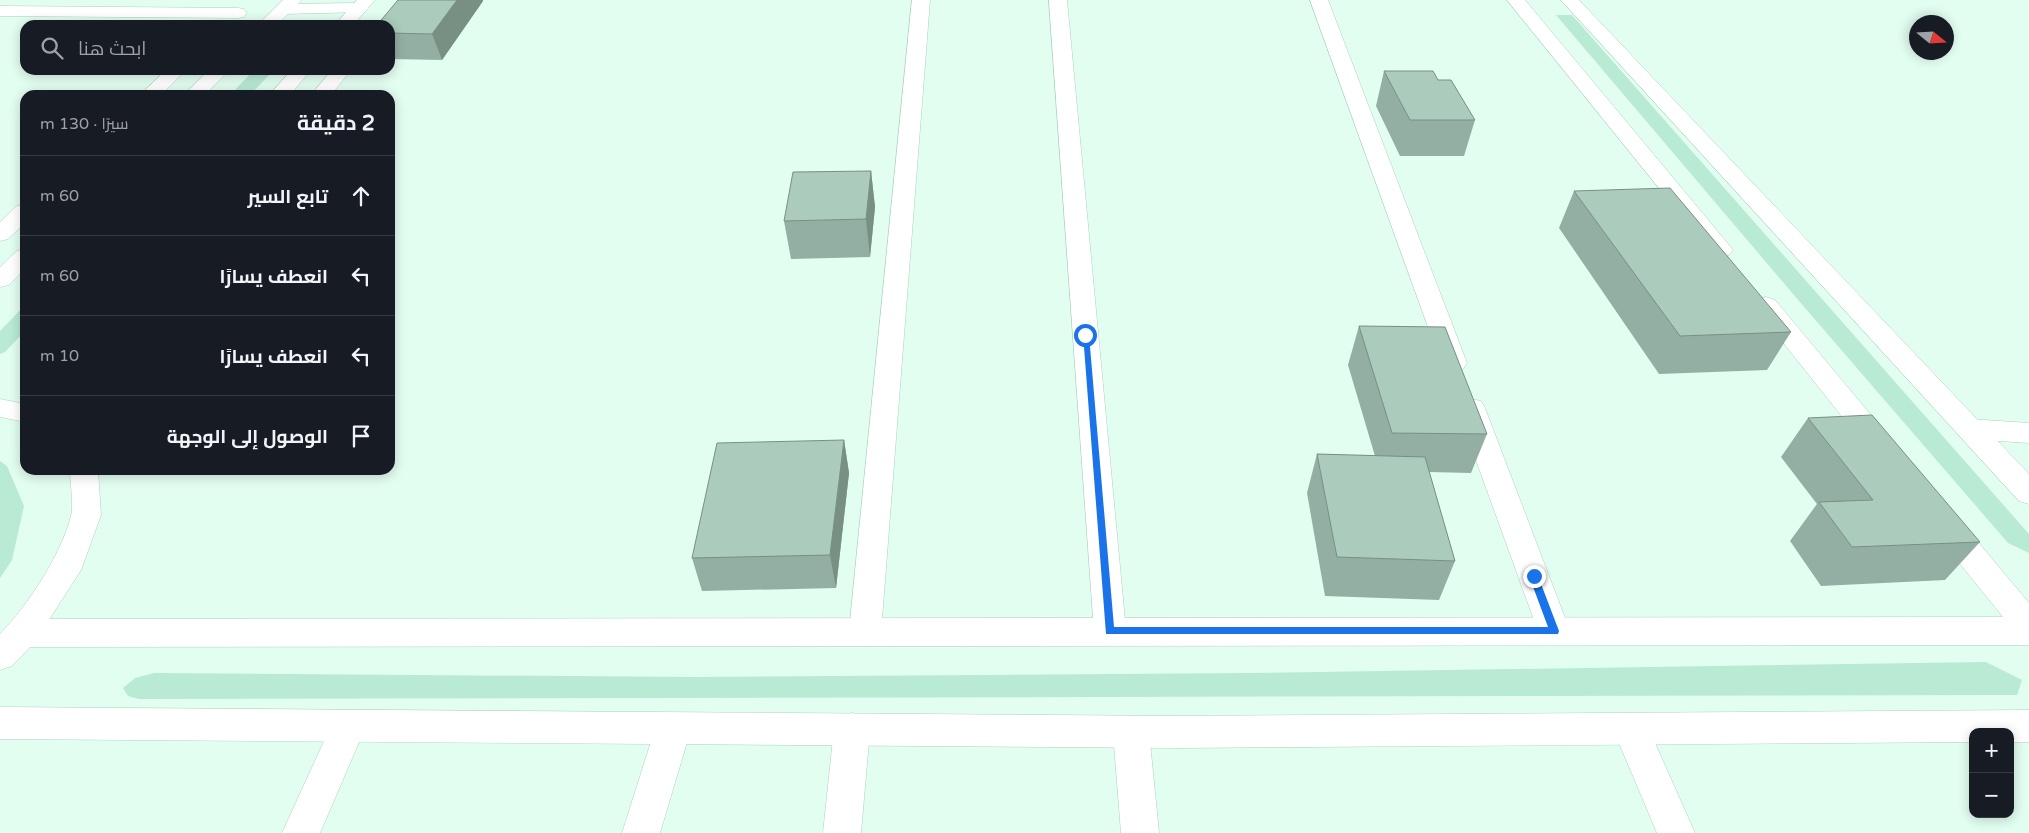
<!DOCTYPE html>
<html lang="ar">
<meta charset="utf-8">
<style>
:root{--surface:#171b24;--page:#242831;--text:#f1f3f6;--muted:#9ea1a6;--line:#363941}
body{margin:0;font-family:"Varela Round",Cairo,sans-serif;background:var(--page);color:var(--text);direction:rtl}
.controls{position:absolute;right:15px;bottom:15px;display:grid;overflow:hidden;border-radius:10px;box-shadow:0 2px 12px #0003}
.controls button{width:45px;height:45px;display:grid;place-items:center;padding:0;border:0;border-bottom:1px solid var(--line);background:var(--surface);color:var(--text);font:25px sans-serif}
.compass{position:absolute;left:1909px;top:15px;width:45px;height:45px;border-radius:50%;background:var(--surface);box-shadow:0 2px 12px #0003;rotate:108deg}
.stop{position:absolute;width:15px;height:15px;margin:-11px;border:4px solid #1a73e8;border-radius:50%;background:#fff}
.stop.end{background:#1a73e8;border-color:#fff;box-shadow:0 1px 5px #0008}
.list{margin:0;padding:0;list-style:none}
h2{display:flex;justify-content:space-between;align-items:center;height:65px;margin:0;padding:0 20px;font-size:21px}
h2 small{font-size:16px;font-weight:400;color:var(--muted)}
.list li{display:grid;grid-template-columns:32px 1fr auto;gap:15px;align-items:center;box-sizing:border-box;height:80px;padding:0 20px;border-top:1px solid var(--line)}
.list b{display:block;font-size:19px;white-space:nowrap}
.list em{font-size:16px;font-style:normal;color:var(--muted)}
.icon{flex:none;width:28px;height:28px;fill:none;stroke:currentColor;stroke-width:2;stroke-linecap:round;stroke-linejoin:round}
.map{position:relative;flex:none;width:2029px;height:833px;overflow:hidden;direction:ltr}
.search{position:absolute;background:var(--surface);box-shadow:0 2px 12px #0003;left:20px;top:20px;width:375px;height:55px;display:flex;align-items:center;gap:12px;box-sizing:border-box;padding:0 18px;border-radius:15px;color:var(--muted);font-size:19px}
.panel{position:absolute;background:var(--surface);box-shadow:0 2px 12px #0003;left:20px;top:90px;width:375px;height:385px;border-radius:15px;direction:rtl}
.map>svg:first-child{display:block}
.green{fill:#b8ead4}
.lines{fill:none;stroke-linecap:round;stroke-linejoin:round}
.minor-casing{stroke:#aed0c1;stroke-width:1}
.secondary-casing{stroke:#aed0c1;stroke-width:1}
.primary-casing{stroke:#aed0c1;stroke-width:1}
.minor{fill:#fff;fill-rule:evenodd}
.secondary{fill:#fff;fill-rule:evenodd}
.primary{fill:#fff;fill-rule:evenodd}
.wall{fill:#93afa3}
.shaded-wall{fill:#788f84}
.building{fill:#abccbd;stroke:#788f84}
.route{fill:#1a73e8}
</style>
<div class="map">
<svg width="2029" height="833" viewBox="0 0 2029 833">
<rect width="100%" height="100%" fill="#e2fef1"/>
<path class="green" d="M1556 15H1572L2029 534V553L2008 543 1799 301Z
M254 70H274L250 95H230Z
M25 305V331L5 352 0 354V331Z
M0 461 7 466 24 506 12 560 0 578Z
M1986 662 2022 680 2017 695 139 699 128 696 123 688 135 678 154 673 694 677 1248 673Z"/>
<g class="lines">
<defs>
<path id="minor" d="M912 0H930L881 632 877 642 865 646 853 642 849 632Z
M1049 0H1067L1126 631 1122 641 1110 645 1098 641 1094 631Z
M1310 0H1328L1467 363 1463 369 1454 372 1445 369 1441 363Z
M359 3 365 4 368 8 365 12 284 14 278 13 275 9 278 5 284 4Z
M0 6 238 8 244 9 247 13 244 17 238 18 0 16Z
M166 70H186L161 95H140Z
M332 70H351L331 95H311Z
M25 204V223L8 239 0 241V222L17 206Z
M1471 399 1481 401 1485 408 1570 631 1566 641 1554 645 1542 641 1538 631 1457 408 1461 401Z
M1970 419 2029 423V443L1970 439 1960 436 1956 429 1960 422Z
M348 710 360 715 366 726 320 833H282L336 715Z
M673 713 686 718 691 729 660 833H622L655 729 660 718Z
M852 713 865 718 870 729 861 833H823L834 729 839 718Z
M1631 713 1644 718 1695 833H1657L1613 729 1618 718Z
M1131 716 1144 721 1149 732 1159 833H1121L1113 732 1118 721Z"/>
<path id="secondary" d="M1507 0H1525L1729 245 1733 250 1729 255 1721 257 1713 255Z
M1561 0H1579L2029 474V504L2019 501Z
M1766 297 1775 300 1891 439 1895 446 1891 453 1881 456 1871 453 1757 310 1754 305 1757 300Z
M1946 513 1957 517 2029 603V645L22 647 10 643 6 633 10 623 22 619 2003 617 1935 533 1931 525 1935 517Z
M0 707 1179 716 2029 710V742H2010V732H1973V742L1179 748 0 739Z"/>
<path id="primary" d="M283 0H302L277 25H258Z
M357 0H375L353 25H335Z
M209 70H229L205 95H184Z
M292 70H311L290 95H269Z
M25 249V269L9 285 0 287V267L17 251Z
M0 399 25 404V422L0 417Z
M70 470H98L101 515 81 570 34 643 12 666 0 670V634C28 605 61 555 71 516 74 503 70 484 70 470Z"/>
</defs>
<use href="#minor" class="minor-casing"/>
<use href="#secondary" class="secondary-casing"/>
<use href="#primary" class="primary-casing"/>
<use href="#minor" class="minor"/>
<use href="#secondary" class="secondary"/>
<use href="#primary" class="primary"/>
</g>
<path class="wall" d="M398 0H483V1L442 60 390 59V25Z
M1384 71 1438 80 1475 120 1464 156H1400L1376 106Z
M871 171 875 207 870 257 791 259 784 221Z
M1574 191 1791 332 1767 370 1659 374 1559 228Z
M1359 326 1487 434 1471 473 1429 472 1455 561 1439 600 1325 596 1307 493 1317 454 1375 456 1348 365Z
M1808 418 1980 542 1945 580 1821 586 1790 541 1817 504 1781 457Z
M844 440 849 473 836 588 702 591 692 558Z"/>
<path class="shaded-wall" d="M457 0H483V1L442 60 432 34Z
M871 171 875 207 870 257 866 219Z
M844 440 849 473 836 588 830 555Z"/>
<path class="building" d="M398 0H457L432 34 390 33V25H377Z
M1384 71H1433L1438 80H1451L1475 120H1410Z
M871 171 866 219 784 221 793 172Z
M1670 188 1791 332 1680 336 1574 191Z
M1359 326 1445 327 1487 434 1392 433Z
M1872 415 1980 542 1852 547 1819 502 1873 500 1808 418Z
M844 440 830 555 692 558 717 443Z
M1317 454 1425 457 1455 561 1337 557Z"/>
<path class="route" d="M1083 334 1089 335 1114 627H1548L1529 576 1534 572 1538 576 1559 631 1558 634H1106Z"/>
</svg>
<div class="controls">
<button>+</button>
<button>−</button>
</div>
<svg class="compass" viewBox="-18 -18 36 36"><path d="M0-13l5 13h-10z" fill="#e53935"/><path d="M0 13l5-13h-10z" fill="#9ea1a6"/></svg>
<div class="stop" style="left:1085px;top:335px"></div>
<div class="stop end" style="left:1534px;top:576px"></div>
<div class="search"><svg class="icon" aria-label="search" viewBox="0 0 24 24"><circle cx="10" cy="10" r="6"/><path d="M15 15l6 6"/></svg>ابحث هنا</div>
<section class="panel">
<h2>2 دقيقة<small>سيرًا · 130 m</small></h2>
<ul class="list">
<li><svg class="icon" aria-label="ahead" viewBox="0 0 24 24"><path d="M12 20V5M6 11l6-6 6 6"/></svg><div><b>تابع السير</b></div><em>60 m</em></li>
<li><svg class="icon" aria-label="left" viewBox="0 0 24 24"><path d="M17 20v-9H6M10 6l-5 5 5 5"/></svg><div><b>انعطف يسارًا</b></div><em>60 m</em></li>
<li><svg class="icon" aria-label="left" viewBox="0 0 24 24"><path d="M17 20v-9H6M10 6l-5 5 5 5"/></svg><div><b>انعطف يسارًا</b></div><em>10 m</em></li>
<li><svg class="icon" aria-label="arrive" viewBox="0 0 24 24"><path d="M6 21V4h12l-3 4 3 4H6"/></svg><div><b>الوصول إلى الوجهة</b></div></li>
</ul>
</section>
</div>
